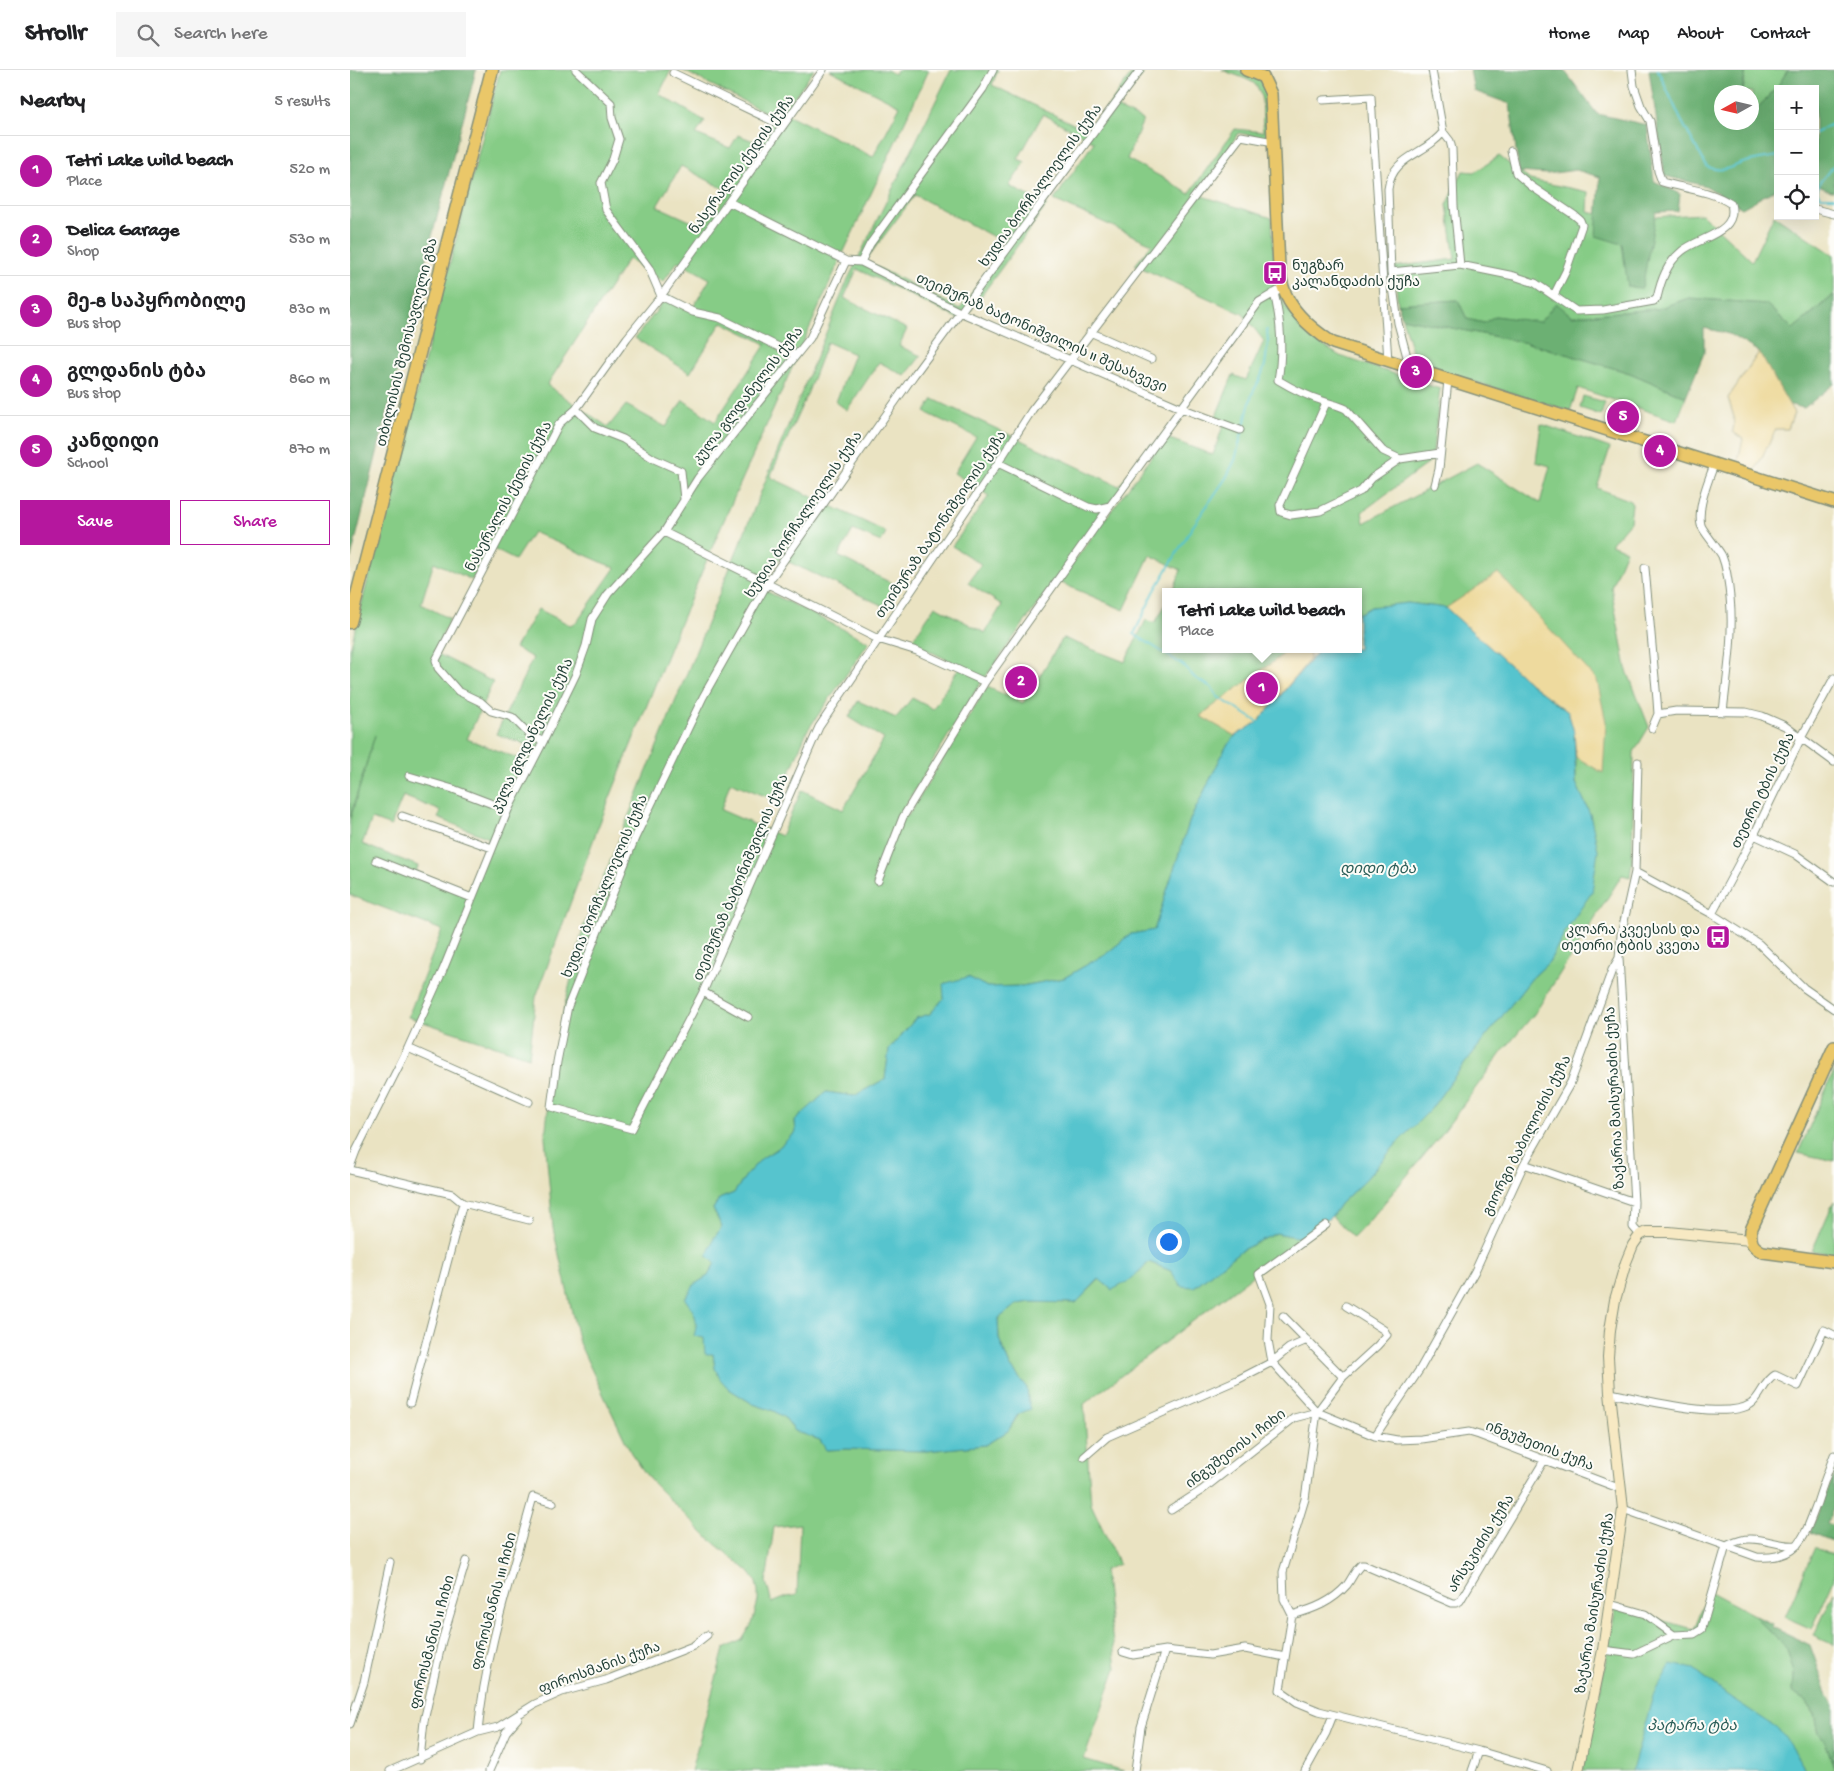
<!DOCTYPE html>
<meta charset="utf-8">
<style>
:root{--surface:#fff;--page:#f6f6f6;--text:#202124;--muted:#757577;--line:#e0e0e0;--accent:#b5179e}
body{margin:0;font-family:"Gochi Hand","Noto Sans Georgian",sans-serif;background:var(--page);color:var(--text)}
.controls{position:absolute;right:15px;top:15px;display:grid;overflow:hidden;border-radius:0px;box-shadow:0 5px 20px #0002}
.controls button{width:45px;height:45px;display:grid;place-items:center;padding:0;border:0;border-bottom:1px solid var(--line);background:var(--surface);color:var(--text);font:25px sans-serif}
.compass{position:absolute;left:1364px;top:15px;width:45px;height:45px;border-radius:50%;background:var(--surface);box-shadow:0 5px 20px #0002;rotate:262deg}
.you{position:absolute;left:818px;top:1171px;width:18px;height:18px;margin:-12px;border:4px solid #fff;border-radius:50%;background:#1a73e8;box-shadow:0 0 0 8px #1a73e833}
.badge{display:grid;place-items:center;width:32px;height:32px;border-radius:50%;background:var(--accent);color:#fff;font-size:16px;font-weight:700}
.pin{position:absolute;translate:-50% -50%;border:2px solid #fff;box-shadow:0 1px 5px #0006}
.popup{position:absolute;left:812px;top:518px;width:200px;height:65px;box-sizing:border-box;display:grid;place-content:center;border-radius:0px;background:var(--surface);filter:drop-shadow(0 1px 4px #0005);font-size:16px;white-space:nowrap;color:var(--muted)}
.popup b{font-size:19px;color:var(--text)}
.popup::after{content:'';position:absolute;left:50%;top:100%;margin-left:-10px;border:10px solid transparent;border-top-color:var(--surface)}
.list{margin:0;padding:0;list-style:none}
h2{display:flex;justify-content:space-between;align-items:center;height:65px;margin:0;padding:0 20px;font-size:21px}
h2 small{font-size:16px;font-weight:400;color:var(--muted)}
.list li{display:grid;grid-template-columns:32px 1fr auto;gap:15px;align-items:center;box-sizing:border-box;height:70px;padding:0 20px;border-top:1px solid var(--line)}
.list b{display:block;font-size:19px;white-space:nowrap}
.list p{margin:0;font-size:16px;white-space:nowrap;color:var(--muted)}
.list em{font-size:16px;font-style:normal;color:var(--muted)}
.actions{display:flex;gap:10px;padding:15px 20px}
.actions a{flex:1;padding:11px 0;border:1px solid var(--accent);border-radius:0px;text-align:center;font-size:18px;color:var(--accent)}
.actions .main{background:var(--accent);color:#fff}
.icon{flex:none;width:28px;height:28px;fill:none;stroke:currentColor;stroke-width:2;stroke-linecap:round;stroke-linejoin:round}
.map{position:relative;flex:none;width:1484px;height:1701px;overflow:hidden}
header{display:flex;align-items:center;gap:30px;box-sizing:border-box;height:70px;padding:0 25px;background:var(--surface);border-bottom:1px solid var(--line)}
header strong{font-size:24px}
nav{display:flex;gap:28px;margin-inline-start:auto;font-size:18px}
.search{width:350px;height:45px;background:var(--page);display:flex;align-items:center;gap:12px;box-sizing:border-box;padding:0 18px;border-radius:0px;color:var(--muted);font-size:19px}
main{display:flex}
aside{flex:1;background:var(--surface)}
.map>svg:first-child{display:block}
.green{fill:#86cc86;stroke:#52845d;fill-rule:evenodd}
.forest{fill:#6cb073;stroke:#467654}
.sand{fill:#eeda9e;stroke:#868c69}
.water{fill:#57c4ce;stroke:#3b8081}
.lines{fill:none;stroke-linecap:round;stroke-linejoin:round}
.stream{stroke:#57c4ce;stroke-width:2}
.street-casing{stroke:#84907b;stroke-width:9}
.secondary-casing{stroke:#84907b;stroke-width:12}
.primary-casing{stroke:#84907b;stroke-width:14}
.highway-casing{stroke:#84907b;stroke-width:15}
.street{stroke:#fff;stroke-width:7}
.secondary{stroke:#f7e9c3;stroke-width:10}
.primary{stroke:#eac769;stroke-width:11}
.highway{stroke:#eac769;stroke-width:12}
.labels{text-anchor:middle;stroke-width:4;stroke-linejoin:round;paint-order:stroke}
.street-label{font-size:14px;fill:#1f3d34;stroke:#fdfcf7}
.poi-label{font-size:14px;fill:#1f3d34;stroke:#fdfcf7;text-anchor:start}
.water-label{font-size:15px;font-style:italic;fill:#2d5f5a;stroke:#fdfcf7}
</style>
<header>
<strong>Strollr</strong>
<div class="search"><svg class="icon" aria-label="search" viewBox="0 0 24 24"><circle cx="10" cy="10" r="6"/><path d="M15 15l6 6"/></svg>Search here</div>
<nav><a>Home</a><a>Map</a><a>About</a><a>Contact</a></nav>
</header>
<main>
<aside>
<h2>Nearby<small>5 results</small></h2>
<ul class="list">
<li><span class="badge">1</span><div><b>Tetri Lake wild beach</b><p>Place</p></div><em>520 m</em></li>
<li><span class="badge">2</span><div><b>Delica Garage</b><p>Shop</p></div><em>530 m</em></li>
<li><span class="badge">3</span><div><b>მე-8 საპყრობილე</b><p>Bus stop</p></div><em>830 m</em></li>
<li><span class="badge">4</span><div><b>გლდანის ტბა</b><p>Bus stop</p></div><em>860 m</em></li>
<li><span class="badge">5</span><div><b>კანდიდი</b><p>School</p></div><em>870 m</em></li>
</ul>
<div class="actions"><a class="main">Save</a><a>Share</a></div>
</aside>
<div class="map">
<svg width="1484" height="1701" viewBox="0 0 1484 1701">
<rect width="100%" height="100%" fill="#fdfcf7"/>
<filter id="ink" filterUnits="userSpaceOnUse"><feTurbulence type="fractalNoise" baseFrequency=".02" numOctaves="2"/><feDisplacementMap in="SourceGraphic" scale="10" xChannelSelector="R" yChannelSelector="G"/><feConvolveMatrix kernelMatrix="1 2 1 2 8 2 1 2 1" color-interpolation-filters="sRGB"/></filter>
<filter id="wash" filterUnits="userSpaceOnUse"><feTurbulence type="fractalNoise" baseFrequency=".0096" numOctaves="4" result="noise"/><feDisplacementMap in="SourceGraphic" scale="20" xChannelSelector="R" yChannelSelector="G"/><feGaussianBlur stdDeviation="1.12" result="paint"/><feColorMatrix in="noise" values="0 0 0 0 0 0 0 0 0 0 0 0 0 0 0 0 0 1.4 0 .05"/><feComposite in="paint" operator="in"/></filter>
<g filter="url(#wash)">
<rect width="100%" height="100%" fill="#eae3c2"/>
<path class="green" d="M150 0H321L309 24 355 51 346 64 380 78 388 65 409 73 423 46 332 0H464L433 42 523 87 550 36 480 0H537L544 4 547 0H579L489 192 367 466 323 570 247 760 186 927 179 987 58 947 92 860 0 825V750L25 665 0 747V579ZM331 96 380 122 353 157 307 136ZM278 189 313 212 328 191 360 209 342 239 319 225 285 268 340 303 372 252 416 274 365 352 333 330 316 357 276 335 258 357 197 315ZM183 462 265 498 227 552 220 555 188 539 165 578 183 588 146 664 181 676 175 691 117 669 143 612 84 582 100 549 71 534 84 492 122 510 139 477 165 490ZM53 726 91 741 88 748 139 768 118 823 66 802 68 796 12 774 22 749 41 756Z
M601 0H648L642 15 740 62 784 0H796L767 38 793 50 777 89 819 111 839 124 885 59 913 62C912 48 916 21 902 12 893 7 882 4 872 0H888L911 9 916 20 918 68 888 63 852 126 922 148 925 208 934 234 959 267 990 286 1090 319 1082 390 1012 442 1014 453 1127 393 1190 433 1200 396 1186 392 1191 354 1260 378 1247 418 1279 430 1282 434 1280 452 1261 474 1276 480 1261 517 1276 598 1299 657 1284 682 1282 792 1280 807 1272 805 1185 943 1152 982 1091 1065 1019 1151 1003 1168 982 1146 990 1134 1016 1109 1049 1071 1081 1039 1101 1011 1182 908 1199 892 1216 860 1240 744 1226 713V687L1182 615 1096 538 1058 533 1021 537 1008 544V522H823L831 500 800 485 774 540 709 512 804 383 798 380 626 620 552 741 558 746 637 617 673 633 713 568 775 592 796 550 805 553 816 534V579H940L851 646 885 666 876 677 840 750 804 861 781 864 757 883 714 908 672 916 637 917 618 907 594 928 580 944 566 948 539 980 535 1009 504 1026 476 1022 445 1051 446 1062 427 1079 412 1088 397 1104 384 1123 369 1129 363 1139 372 1157 364 1168 365 1193 358 1206 345 1214 335 1229 343 1240 348 1254 363 1284 365 1298 379 1319 403 1334 424 1341 436 1349 445 1361 470 1370 477 1380 496 1379 576 1381 635 1375 658 1361 678 1330 677 1318 660 1296 649 1269 648 1249 667 1234 681 1232 726 1233 750 1209 791 1201 799 1192 821 1201 831 1215 844 1217 890 1181 926 1163 952 1168 734 1334 741 1434 769 1494 754 1500 766 1598 734 1689 774 1701H341L374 1579 392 1570 402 1554 408 1531V1521L405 1509 398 1501 357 1467 300 1410 281 1383 229 1273 203 1158 195 1067 203 994 215 934 234 855 498 209ZM693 44 744 72 704 130 802 174 785 195 893 244 914 271 896 310 883 305 866 346 875 350 863 385 817 368 811 377 801 374 769 416 583 329 575 342 626 367 604 403 639 426 602 476 631 494 618 513 652 535 635 563 585 536 561 572 610 596 583 639 562 628 546 648 508 631 499 647 534 669 493 740 452 720 431 766 371 740 380 712 428 731 457 661 519 572 410 518 430 488 538 538 551 518 488 486 503 460 531 472 536 462 420 407 458 322 477 272 504 284 486 332 497 340 529 292 555 306 571 286 549 276 557 259 494 228 507 199 613 251 697 135 659 116 675 92 668 89ZM565 125 657 174 610 239 515 191ZM450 1454 447 1525 437 1527 422 1533 416 1512 424 1457Z
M1396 0H1438L1427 17 1402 44V22H1393Z
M1149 86 1180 110 1239 122 1238 142 1271 149 1352 144 1402 191 1424 145 1484 185V224L1443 259 1416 234 1339 228 1307 239 1221 246 1190 253 1145 246 1134 253 1117 249 1108 230 1048 234 1044 197 1105 189 1097 135 1113 101 1125 102Z
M1052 248 1182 274 1280 303 1336 327 1327 351 1228 318 1220 341 1066 294Z
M1233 326 1255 332 1251 345 1230 338Z
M1484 1001V1091L1448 1083Z
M1484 1131V1184L1462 1181Z
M1465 1477 1484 1485V1509L1462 1559 1435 1547Z
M1359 1521 1402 1544 1437 1579 1444 1603 1443 1623 1456 1631 1465 1645 1469 1663 1475 1671 1484 1698 1481 1701H1455L1452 1694 1377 1625 1344 1599 1283 1701H1232L1248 1630 1266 1537 1272 1540 1344 1559Z
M1484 1522V1575L1464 1566Z"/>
<path class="forest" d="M0 0H126L62 242 0 492Z
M1120 0H1214L1247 44 1297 55 1304 111 1330 124 1328 141 1306 142 1292 218 1278 217 1272 174 1246 166 1250 107 1226 100 1197 104 1169 102 1160 34 1124 21Z
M1299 0H1396L1392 22H1372V52H1402V44L1427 17 1438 0H1484V121H1481L1465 113V19H1428V118L1392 138 1356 116 1315 106Z
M1484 225V314L1454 338 1437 334 1409 282 1379 264 1354 258V283L1336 327 1280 303 1182 274 1052 248 1048 234 1108 230 1117 249 1134 253 1145 246 1190 252 1206 233 1222 246 1307 239 1339 228 1416 234 1443 259Z
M1484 1405V1437L1477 1453 1484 1456V1472L1460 1462Z
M1402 1544 1422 1554V1557L1460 1575 1478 1626 1484 1635V1696L1475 1671 1469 1663 1465 1644 1456 1631 1443 1623 1444 1603 1437 1579Z"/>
<path class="sand" d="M1409 282 1444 343 1438 359H1426L1404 403 1387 395 1393 369 1383 362 1384 347 1378 328Z
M1148 503 1247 610 1256 652 1253 703 1226 687 1224 662 1218 642 1182 615 1096 538Z
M940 579H959L960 589 908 652 885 666 850 646Z"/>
<path class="water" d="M1058 533 1096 538 1182 615 1218 642 1224 662 1226 713 1240 744 1248 780 1242 822 1216 860 1199 892 1182 908 1101 1011 1081 1039 1049 1071 1016 1109 990 1134 982 1146 952 1168 926 1163 890 1181 844 1217 831 1216 821 1201 799 1192 779 1211 762 1220 749 1209 726 1233 681 1232 667 1234 648 1249 649 1269 660 1296 677 1318 678 1330 681 1339 668 1344 658 1361 635 1375 576 1381 496 1379 476 1380 470 1370 445 1361 436 1349 424 1341 403 1334 379 1319 370 1309 365 1298 363 1284H355L354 1268 344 1266C349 1249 345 1243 335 1229L345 1214 358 1206 365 1193 357 1185 364 1168 372 1157 363 1139 369 1129 384 1123 397 1104 412 1088 427 1079 446 1062 445 1051 476 1022 504 1026 535 1009 539 980 566 948 580 944 594 928 593 914 618 907 637 917 672 916 714 908 757 883 781 864 804 860 840 750 876 677 885 666 908 652 970 579H1008V544L1021 537Z
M1321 1594 1344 1599 1377 1625 1429 1659 1452 1694 1455 1701H1282L1303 1626Z"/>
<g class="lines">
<path class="stream" d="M1308 0 1331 50 1357 97C1377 103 1378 97 1396 92 1406 89 1417 88 1428 86
M1465 63 1482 54 1484 56
M1484 95 1470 112 1467 121 1471 127H1484
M908 652 868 627 861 617 845 608 833 595 784 564 804 522 841 459 876 408 885 390 902 324 910 309 915 295 918 272 917 260"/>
</g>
</g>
<g filter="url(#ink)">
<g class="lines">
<defs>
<path id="street" d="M643 0 633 19 520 174 511 192 612 243 831 338 890 360
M323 3 433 56
M973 30 1021 27 1038 291
M1093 62 1100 71 1102 79 1104 136 1110 195
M1161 81 1166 103 1181 116 1224 145 1230 150 1232 155 1216 201 1204 225
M379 132 496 191
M1465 139 1484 144
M1041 202 1110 195 1164 206 1185 213 1226 241 1253 240 1304 231 1307 228C1311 210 1317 193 1332 181 1349 167 1389 163 1381 134 1360 120 1336 119 1312 112L1308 101 1300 51 1291 36 1284 16 1282 0
M924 223C931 250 933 283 928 310 943 319 957 326 973 331 981 334 988 335 996 339L1033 381 1050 389 1090 383
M740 262 801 289
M445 285 370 248 343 242 311 226 473 0
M1060 298 1048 253 1041 202 1038 119C1042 85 1076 85 1093 62L1082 0
M976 333 930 435 931 442 941 445 970 441 1011 421 1022 408 1050 389
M226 339 245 358 273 369 304 389 331 401 334 429
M648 393 738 437 747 439 760 436
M1364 395C1358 411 1347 438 1351 455 1352 460 1368 478 1372 486 1376 496 1379 516 1380 527 1384 565 1377 605 1373 642
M1085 415 1089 399 1098 310
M314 462 528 569 567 581 635 612
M1295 498 1307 630 1308 644 1302 658
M1308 644 1326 641 1396 642 1412 646 1435 656 1484 692
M193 672 177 662 162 647 141 641 131 632 108 621 88 598 86 590 209 354 226 339 277 268 311 226 299 198 256 140 251 113 263 89 269 69 262 48 261 33 226 0
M59 706 103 719 158 740
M52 746 142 778
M1404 765 1445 784 1484 812
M26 790 122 828
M1285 802 1362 844 1409 874 1454 918 1484 939
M528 811 553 747 635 612 760 436 909 232 933 218
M1362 844 1404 765 1451 668 1484 608
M1269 888 1284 1132 1283 1157 1290 1165
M353 922 282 1059 201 1037 207 992 218 936 285 768 353 627 417 514 564 305 790 0
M398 947 353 922 469 657 648 393 682 340 891 66 924 72
M58 978 179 1032
M1174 1094 1284 1132
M0 1097 6 1081 58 978 93 900 158 740 193 672 226 604 236 576 242 549 258 524 314 462 348 408 460 268 496 191 511 192
M0 1100 102 1124 113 1133 179 1150
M976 1155 909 1204 920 1234 918 1270 922 1292 967 1342 1025 1366 1047 1370 1071 1369 1119 1362 1129 1365 1271 1419
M996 1236 1034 1260 1037 1265 1027 1276 993 1307 967 1342 955 1429 933 1502 934 1529 942 1545 930 1620 947 1632 969 1641 1129 1681 1197 1701
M933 1246 993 1307
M1260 1323C1291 1329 1375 1351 1401 1334 1411 1327 1414 1311 1425 1305L1448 1316 1474 1260 1484 1265
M60 1333 113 1133
M1025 1366 1070 1299 1125 1201 1174 1094 1221 1012 1262 900 1269 888 1271 865 1285 802 1288 692
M734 1387 757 1367 887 1310 922 1292 939 1278 957 1270
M1273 1439 1407 1487C1449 1490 1454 1467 1467 1433 1472 1417 1478 1401 1484 1385
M821 1440 852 1420 944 1348 967 1342
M1260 1534 1295 1544 1324 1565 1344 1564 1352 1559 1353 1555 1376 1476C1383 1473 1390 1469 1399 1469 1415 1468 1430 1477 1447 1475
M942 1545C964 1539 982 1532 997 1515 1002 1508 1005 1500 1011 1495H1014L1102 1533H1106L1110 1531 1195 1389
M1253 1580 1284 1584 1324 1565
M773 1582 783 1585 815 1580 860 1585 895 1579 935 1587
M0 1654 14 1612 40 1492
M128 1662C135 1582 162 1504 183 1427L203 1433
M70 1689 74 1651 92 1571 116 1491
M40 1701 128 1662 148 1657 185 1634 212 1622 256 1610 343 1576 357 1565
M139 1701 156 1662 168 1648
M785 1701 791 1657 815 1580
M955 1701 976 1663 983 1645
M1122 1701 1129 1681"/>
<path id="secondary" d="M1228 1701 1253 1580 1273 1439 1260 1323 1258 1287 1260 1260 1265 1230 1276 1192 1283 1175 1290 1165 1296 1162H1319L1400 1170"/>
<path id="primary" d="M896 0 913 7 921 24 929 197C930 203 931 210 933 217 940 241 963 260 983 273L1484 432
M1484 977 1401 1160C1400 1172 1402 1177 1413 1182L1484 1192"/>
<path id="highway" d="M0 552 142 0"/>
</defs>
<use href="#street" class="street-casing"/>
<use href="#secondary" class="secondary-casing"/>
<use href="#primary" class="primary-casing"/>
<use href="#highway" class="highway-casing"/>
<use href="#street" class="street"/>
<use href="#secondary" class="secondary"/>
<use href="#primary" class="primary"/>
<use href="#highway" class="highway"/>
</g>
</g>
<defs>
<symbol id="bus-square" viewBox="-11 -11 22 22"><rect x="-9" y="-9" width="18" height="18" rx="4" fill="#b5179e" stroke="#fdfcf7"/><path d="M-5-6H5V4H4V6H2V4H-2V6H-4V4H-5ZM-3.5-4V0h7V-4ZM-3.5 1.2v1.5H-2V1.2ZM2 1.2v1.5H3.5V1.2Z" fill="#fff"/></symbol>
</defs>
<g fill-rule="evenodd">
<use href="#bus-square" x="911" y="189" width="28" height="28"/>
<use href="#bus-square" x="1354" y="853" width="28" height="28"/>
</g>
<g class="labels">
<g class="street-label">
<text transform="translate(391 94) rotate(-54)" y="5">ნასერალის ქედის ქუჩა</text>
<text transform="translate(690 115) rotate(-54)" y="5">ხუდია ბორჩალოელის ქუჩა</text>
<text transform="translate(692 262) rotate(24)" y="5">თეიმურაზ ბატონიშვილის II შესახვევი</text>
<text transform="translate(56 272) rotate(-76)" y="5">თბილისის შემოსავლელი გზა</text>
<text transform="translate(397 325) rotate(-52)" y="5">კულა გლდანელის ქუჩა</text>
<text transform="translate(158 426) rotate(-62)" y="5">ნასერალის ქედის ქუჩა</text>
<text transform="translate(453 444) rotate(-56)" y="5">ხუდია ბორჩალოელის ქუჩა</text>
<text transform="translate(590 454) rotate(-56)" y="5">თეიმურაზ ბატონიშვილის ქუჩა</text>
<text transform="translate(181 665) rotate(-64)" y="5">კულა გლდანელის ქუჩა</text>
<text transform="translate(1412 720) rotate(-64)" y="5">თეთრი ტბის ქუჩა</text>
<text transform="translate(390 807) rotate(-67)" y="5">თეიმურაზ ბატონიშვილის ქუჩა</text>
<text transform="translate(254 816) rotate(-67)" y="5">ხუდია ბორჩალოელის ქუჩა</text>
<text transform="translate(1264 1028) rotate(-93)" y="5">ზაქარია მაისურაძის ქუჩა</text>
<text transform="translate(1176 1065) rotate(-63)" y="5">გიორგი ბაბილოძის ქუჩა</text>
<text transform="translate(1190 1375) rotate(21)" y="5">ინგუშეთის ქუჩა</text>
<text transform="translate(885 1378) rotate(-37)" y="5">ინგუშეთის I ჩიხი</text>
<text transform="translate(1130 1473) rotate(-58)" y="5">არსუკიძის ქუჩა</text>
<text transform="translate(143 1531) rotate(-75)" y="5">ფიროსმანის III ჩიხი</text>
<text transform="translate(1244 1533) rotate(-81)" y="5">ზაქარია მაისურაძის ქუჩა</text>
<text transform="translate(81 1572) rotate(-75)" y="5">ფიროსმანის II ჩიხი</text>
<text transform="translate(249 1597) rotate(-20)" y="5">ფიროსმანის ქუჩა</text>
</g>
<g class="poi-label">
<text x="942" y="200">ნუგზარ<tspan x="942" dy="16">კალანდაძის ქუჩა</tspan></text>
<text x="1350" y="864" text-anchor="end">კლარა კვეესის და<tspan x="1350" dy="16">თეთრი ტბის კვეთა</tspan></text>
</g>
<g class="water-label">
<text x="1028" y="803">დიდი ტბა</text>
<text x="1342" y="1660">პატარა ტბა</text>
</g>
</g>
</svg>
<div class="controls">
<button>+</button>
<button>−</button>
<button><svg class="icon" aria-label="locate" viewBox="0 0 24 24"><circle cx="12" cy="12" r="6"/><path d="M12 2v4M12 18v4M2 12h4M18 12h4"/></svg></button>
</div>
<svg class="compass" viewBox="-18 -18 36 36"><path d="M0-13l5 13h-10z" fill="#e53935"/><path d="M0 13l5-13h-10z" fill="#757577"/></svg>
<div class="you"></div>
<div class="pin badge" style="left:912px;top:618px">1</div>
<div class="popup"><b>Tetri Lake wild beach</b>Place</div>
<div class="pin badge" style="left:671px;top:612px">2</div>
<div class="pin badge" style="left:1066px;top:302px">3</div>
<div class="pin badge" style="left:1310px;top:381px">4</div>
<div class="pin badge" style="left:1273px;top:347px">5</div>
</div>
</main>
